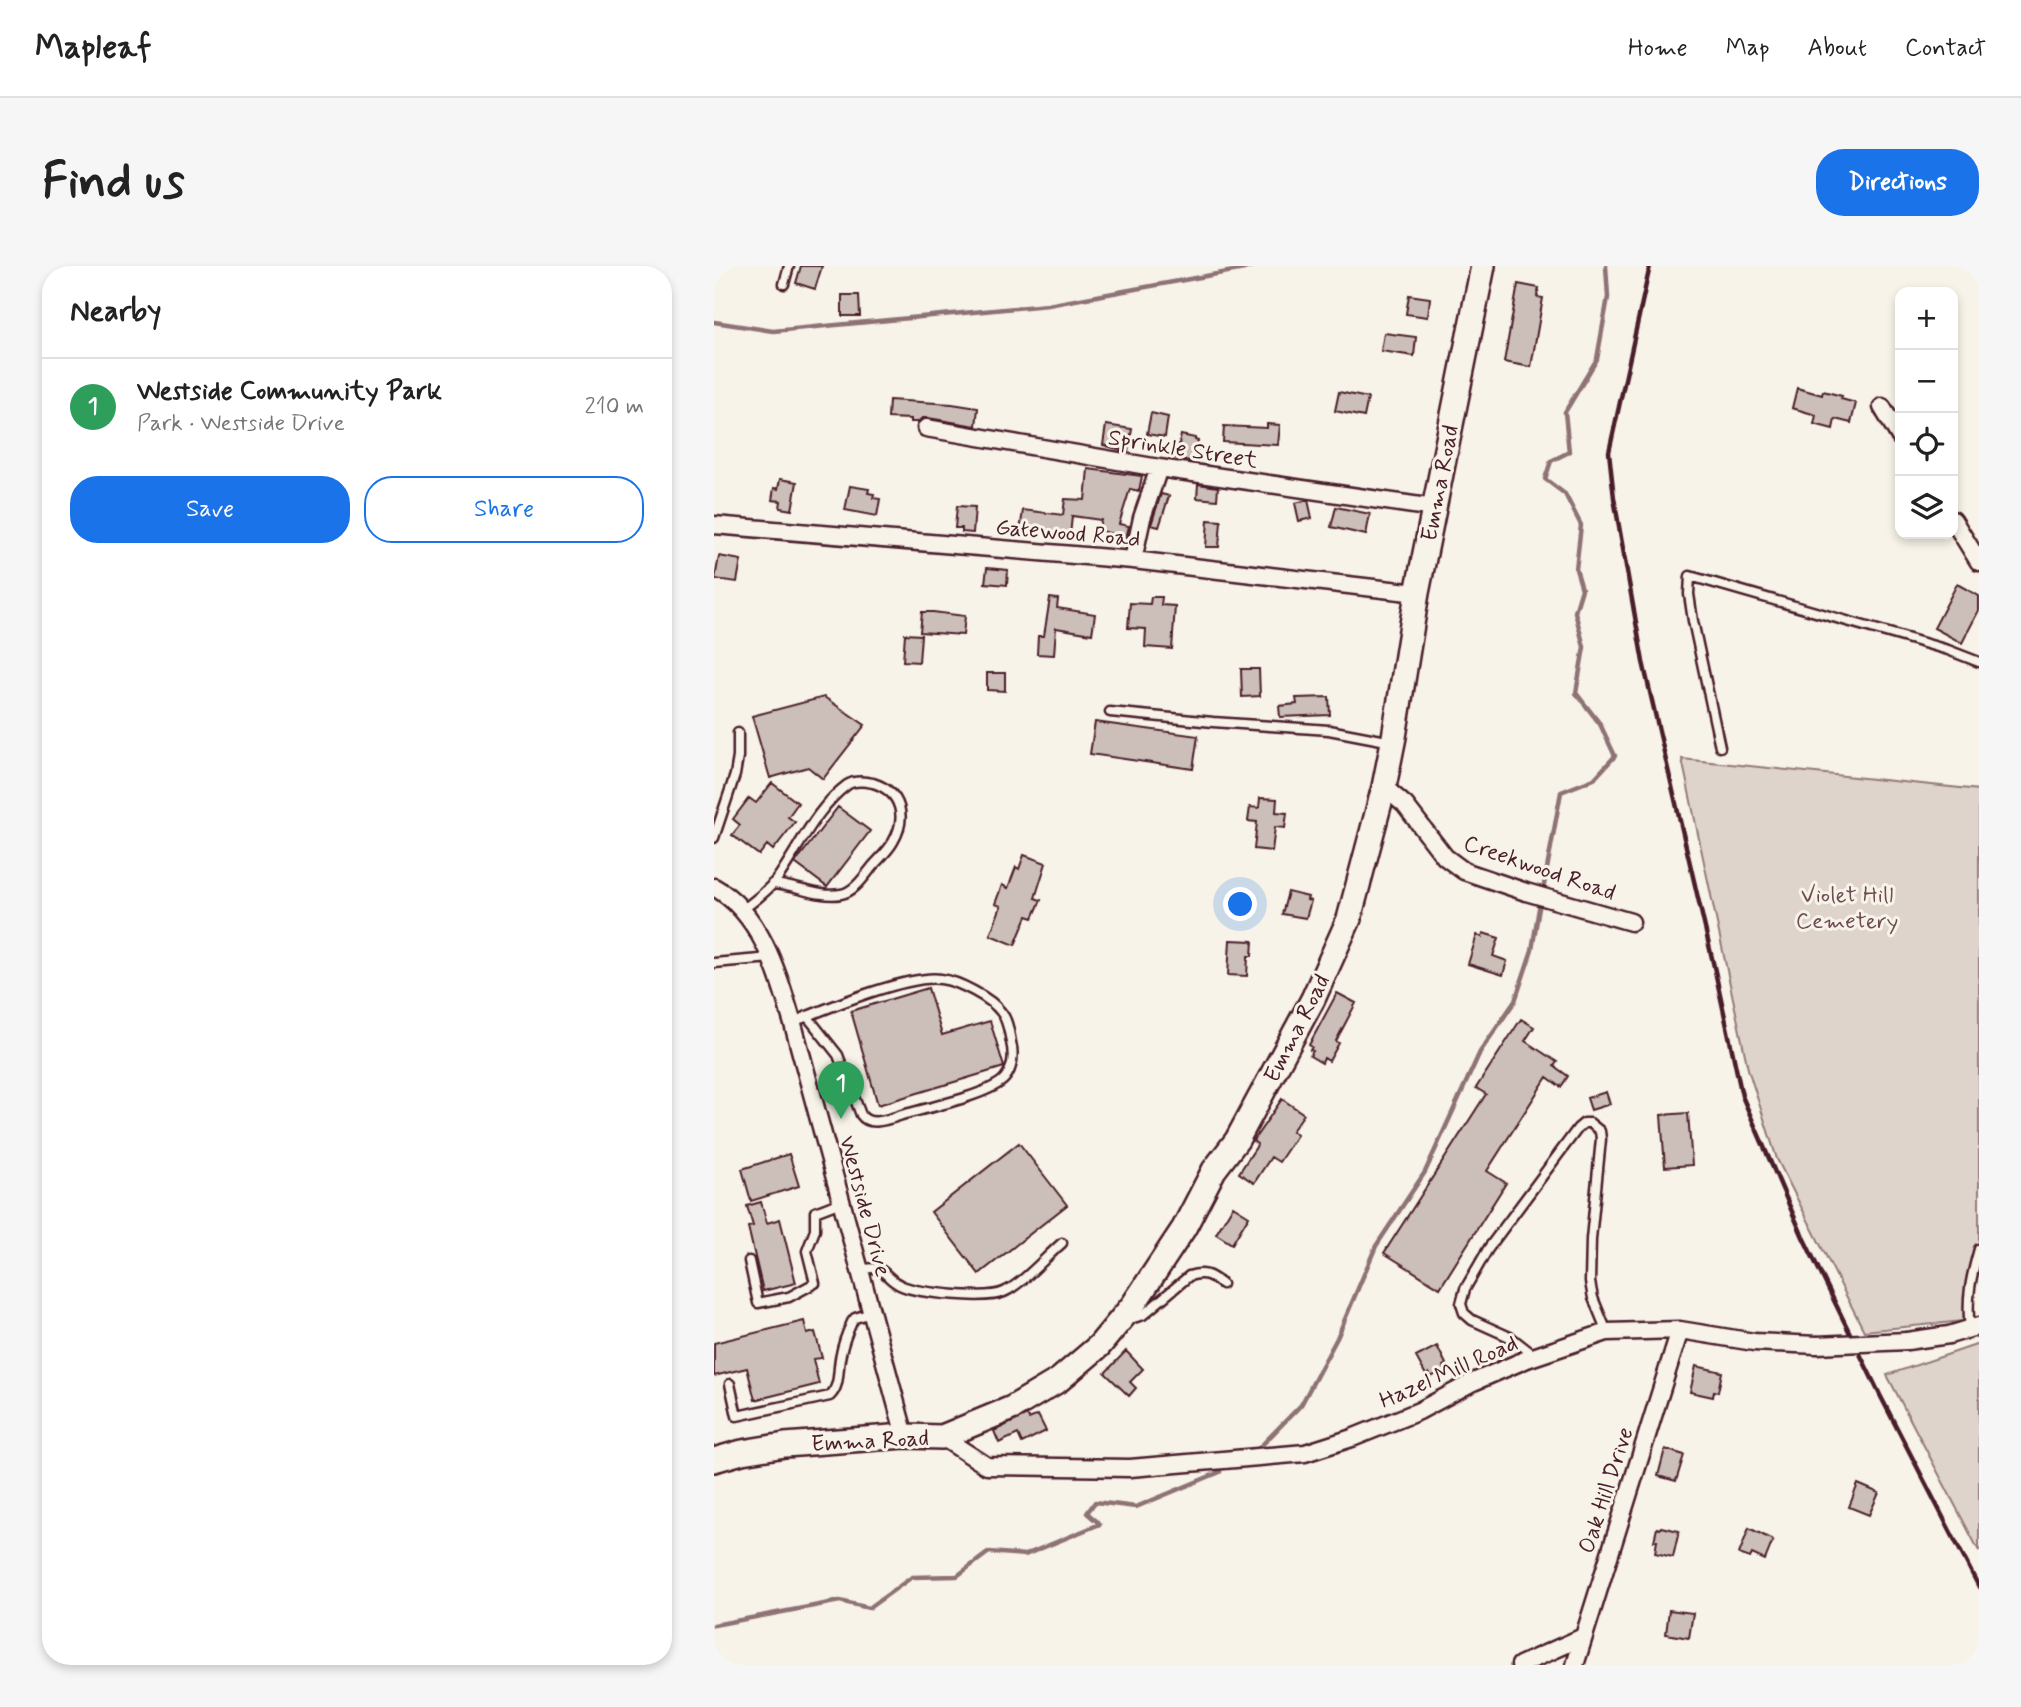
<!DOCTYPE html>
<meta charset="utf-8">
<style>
:root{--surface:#fff;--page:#f6f6f6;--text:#222;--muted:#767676;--line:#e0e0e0;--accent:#1a73e8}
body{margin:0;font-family:Mynerve,sans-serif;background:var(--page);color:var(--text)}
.controls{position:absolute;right:21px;top:21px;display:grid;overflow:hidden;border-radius:14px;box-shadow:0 4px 10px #0003}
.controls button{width:63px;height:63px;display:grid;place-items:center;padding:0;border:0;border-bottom:2px solid var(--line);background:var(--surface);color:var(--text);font:35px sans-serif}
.you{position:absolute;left:527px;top:639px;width:24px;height:24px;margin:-18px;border:5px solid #fff;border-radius:50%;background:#1a73e8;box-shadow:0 0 0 10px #1a73e833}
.badge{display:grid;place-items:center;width:46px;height:46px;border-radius:50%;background:var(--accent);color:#fff;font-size:23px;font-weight:700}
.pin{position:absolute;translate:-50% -58px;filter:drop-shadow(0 2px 4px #0008)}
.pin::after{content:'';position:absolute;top:37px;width:24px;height:21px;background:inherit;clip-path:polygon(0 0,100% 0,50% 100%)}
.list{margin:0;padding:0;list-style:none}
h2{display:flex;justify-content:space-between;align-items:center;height:91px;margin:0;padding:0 28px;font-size:30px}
h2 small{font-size:23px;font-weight:400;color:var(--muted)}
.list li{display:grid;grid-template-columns:46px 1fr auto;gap:21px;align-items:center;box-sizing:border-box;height:98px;padding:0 28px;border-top:2px solid var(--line)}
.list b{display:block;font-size:26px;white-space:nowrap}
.list p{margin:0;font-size:23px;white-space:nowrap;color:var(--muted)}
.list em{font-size:23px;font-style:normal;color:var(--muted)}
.actions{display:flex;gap:14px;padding:21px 28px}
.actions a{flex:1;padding:16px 0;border:2px solid var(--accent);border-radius:28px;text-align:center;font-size:24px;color:var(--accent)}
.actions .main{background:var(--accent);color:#fff}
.icon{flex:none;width:38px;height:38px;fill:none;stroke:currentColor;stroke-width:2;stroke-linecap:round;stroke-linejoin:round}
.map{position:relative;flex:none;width:1265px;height:1399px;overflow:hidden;border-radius:28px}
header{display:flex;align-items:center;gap:42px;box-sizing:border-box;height:98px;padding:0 35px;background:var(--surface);border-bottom:2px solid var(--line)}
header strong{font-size:33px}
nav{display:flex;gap:38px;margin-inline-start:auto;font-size:24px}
.intro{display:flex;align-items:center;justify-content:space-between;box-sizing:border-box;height:168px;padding:0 42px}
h1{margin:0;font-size:49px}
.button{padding:18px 32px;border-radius:28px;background:var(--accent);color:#fff;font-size:24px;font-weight:700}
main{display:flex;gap:42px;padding:0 42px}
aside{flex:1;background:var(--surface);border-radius:28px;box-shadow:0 4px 10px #0003}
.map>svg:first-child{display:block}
.green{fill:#ded4cc;stroke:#947a7c;stroke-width:2}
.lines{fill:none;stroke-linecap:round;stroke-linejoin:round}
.stream{stroke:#8e7275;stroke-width:4.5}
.building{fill:#ccbfb9;stroke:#4a1f2b;stroke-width:2}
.lane-casing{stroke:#4a1f2b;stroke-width:13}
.street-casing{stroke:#4a1f2b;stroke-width:21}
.secondary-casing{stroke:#4a1f2b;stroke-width:28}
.lane{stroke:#f7f3e8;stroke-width:8}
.street{stroke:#f7f3e8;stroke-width:16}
.secondary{stroke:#f7f3e8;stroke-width:23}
.rail{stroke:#4a1f2b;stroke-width:4.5}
.street-bridge-casing{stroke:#4a1f2b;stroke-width:21;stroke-linecap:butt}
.street-bridge{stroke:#f7f3e8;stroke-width:16}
.labels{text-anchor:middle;stroke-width:6;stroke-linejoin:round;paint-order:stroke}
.street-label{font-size:23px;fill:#4a1f2b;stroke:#f7f3e8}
.park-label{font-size:23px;fill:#6f4c53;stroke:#f7f3e8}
</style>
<header>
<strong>Mapleaf</strong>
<nav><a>Home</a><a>Map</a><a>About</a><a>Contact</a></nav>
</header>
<div class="intro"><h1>Find us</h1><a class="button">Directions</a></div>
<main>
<aside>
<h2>Nearby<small></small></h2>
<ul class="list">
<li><span class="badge" style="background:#2e9e5b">1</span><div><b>Westside Community Park</b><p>Park · Westside Drive</p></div><em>210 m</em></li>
</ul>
<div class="actions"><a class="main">Save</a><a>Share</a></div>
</aside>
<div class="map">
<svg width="1265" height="1399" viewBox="0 0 1265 1399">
<rect width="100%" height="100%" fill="#f7f3e8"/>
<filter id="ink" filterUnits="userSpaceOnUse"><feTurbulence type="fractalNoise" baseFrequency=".0143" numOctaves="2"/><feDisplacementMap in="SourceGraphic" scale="14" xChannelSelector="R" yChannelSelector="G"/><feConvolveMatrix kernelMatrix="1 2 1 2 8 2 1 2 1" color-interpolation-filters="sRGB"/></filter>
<g filter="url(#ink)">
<path class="green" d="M968 493 1265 524V993L1249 1055 1150 1065 1063 893 1034 803Z
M1265 1078V1285L1173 1109Z"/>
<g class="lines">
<path class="stream" d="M0 56 59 65 334 39 530 3 538 0
M830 619 847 526 880 513 901 490 886 458 862 427 870 381 861 346 868 323 862 303 867 259 851 228 831 213 837 195 855 186 851 146 883 93 894 31 892 0
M545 1182 587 1139 623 1072 662 980 711 906 766 786 801 735 818 684 826 636
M0 1359 126 1335 155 1342 198 1311 243 1310 275 1286 311 1289 386 1258 373 1247 381 1236 422 1241 506 1206"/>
</g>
<path class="building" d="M87 0H108L101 23 82 17Z
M804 18 825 22 823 31 829 32 817 101 790 96Z
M128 29H145L146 50H128Z
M695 29 716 32 714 51 692 48Z
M670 67 702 71 700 90 667 85Z
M1083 122 1108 129 1109 125 1128 130 1127 133 1142 137 1137 157 1121 153 1119 163 1100 158 1102 149 1078 142Z
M625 126 654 132 650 151 621 145Z
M175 134 238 138 264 142 262 160 214 152H208L204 156H197V153L174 152Z
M437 147 454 151 451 171 433 168Z
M553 158 566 159 564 179 509 176 510 160 553 162Z
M392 159 418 163 414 186 389 179Z
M467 169 481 172V174L484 175 482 184H486L484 197 462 192Z
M374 203 428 210 425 225 416 223 405 258 415 260 412 272 384 264 387 254 358 250 356 270 306 265 309 244 349 249 351 233 371 234Z
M66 213 83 216 78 244 66 242 67 235 58 234 60 222 64 223Z
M484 218 504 221 503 234 483 232Z
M136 220 155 223 154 227 160 228 159 232 166 233 163 250 131 244Z
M447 228 455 230 445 261 437 259Z
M594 234 598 252 585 255 581 237Z
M243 240 261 241 259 267 248 266V262H241Z
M622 241 656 248 652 269 617 261Z
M494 254 507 255 505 281H492Z
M5 290 27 294 23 316 1 313Z
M273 302 294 304 293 319 271 317Z
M1243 318 1265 330V344L1248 377 1220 362Z
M437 331H448L447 339 461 340 458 383 431 381 432 363 414 362 416 337 436 338Z
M336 332 344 333 343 342 381 348 378 368 342 362 340 389 323 388 324 370H330Z
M208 346H219L251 350 249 369 206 366Z
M191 368 207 369 205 396 189 395Z
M527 403H545L546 430 528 431Z
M273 407H291V425L273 424Z
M110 431 151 459 109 513 94 501 56 512 38 450Z
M615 431 616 449 566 451 565 440 583 438 582 432Z
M381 456 484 470 479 503 376 488Z
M58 517 84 537 74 551 81 556 59 584 53 579 45 589 18 569 26 559 19 553 35 532 42 537Z
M546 532 563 533 562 546 573 547 571 562 561 561 558 585 540 583 543 556 534 555 536 541 545 542Z
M124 541 156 565 113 621 81 597Z
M310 589 332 597 321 632 327 634 319 652 313 650 301 679 276 669 287 640 281 638 288 619 294 622 302 601 305 603Z
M574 626 594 631 593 634 597 635 592 652 568 648Z
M769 667 785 672 779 690 793 695 789 709 754 698 763 669 768 671Z
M516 674 539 675 538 690H534L533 710 514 709Z
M214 722 228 769 276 755 290 801 164 839 137 745Z
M623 727 642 737 622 775 625 777 615 795 610 792 608 797 596 790 599 785 596 784 598 781 595 779Z
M807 753 820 761 811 775 843 796 840 800 854 810 847 821 833 811 773 905 792 917 726 1022 670 987 772 828 762 822Z
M892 826 896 838 877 844 873 832Z
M568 833 590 848 578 865 583 869 565 896 557 891 540 917 525 907 542 881 543 878 539 875Z
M974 847 978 899 951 901 947 849Z
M305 877 353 939 265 1008 217 946Z
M75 888 85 920 37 935 28 903Z
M47 936 53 957 66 953 82 1017 49 1025 34 961 39 960 33 940Z
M519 940 535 950 518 978 502 968Z
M90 1055 93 1068 101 1066 108 1092 99 1093 105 1118 41 1134 33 1102 0 1110V1077Z
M723 1080 732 1098 729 1100 731 1104 717 1111 715 1107 712 1109 702 1091Z
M412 1085 429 1103 416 1116 422 1122 415 1130 391 1107Z
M982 1100 1008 1106 1004 1126 1000 1125 999 1131 976 1126Z
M313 1149 315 1153 324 1149 332 1165 308 1177 304 1168 285 1177 280 1165Z
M951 1183 970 1189 962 1215 944 1210Z
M1144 1218 1165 1227 1155 1249 1135 1241Z
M947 1261 965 1265 959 1291 941 1287 943 1275H940L943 1262 946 1263Z
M1035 1262 1059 1274 1051 1294 1038 1288 1036 1292 1025 1288Z
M955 1344 979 1347 975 1372 952 1368Z"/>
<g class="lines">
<defs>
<path id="lane" d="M70 18 75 0
M396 446 499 456 615 464 678 476
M1006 481 979 355 975 328 976 310 1234 384 1265 396
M0 572 21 509 24 491V467
M27 645C40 635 53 626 63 613 85 582 102 542 133 519 140 514 150 515 159 517 188 526 193 552 179 576 174 585 165 593 158 601 150 611 140 626 127 628 105 632 80 619 58 618
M0 697 57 692
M79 756C111 743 195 708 227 713 244 715 277 732 287 746 294 754 295 766 297 776 300 788 299 802 291 812 278 828 214 842 191 848 178 852 156 862 147 849L124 789 93 750
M35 995 44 1037 75 1031 101 1017 93 985 101 964V946L127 936
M145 1004C174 997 167 1011 188 1020 205 1027 273 1034 290 1026 308 1018 332 991 348 977
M413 1054 429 1049 475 1010C490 1005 496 1009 508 1018
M1256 1062C1252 1033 1257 1011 1265 983
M821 1090 798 1072 758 1054 750 1047 747 1038 751 1023 774 983 864 862 870 857H876L886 865 887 873 877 973 876 1016 879 1032 893 1066
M16 1118 23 1150 116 1130C127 1119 123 1103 127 1088 129 1077 133 1067 138 1056L141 1052 157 1047"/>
<path id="street" d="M1168 141 1186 171
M212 162 445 202 720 242
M1239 254 1265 296
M0 259 419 294 703 327
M419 294 428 252 445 202
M670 521 691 539 731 591 750 605 812 626 917 656
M0 621C48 648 64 708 79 758L191 1170
M1193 1075 1235 1069 1265 1060
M228 1171 273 1200 416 1202 591 1187 638 1172 705 1145 757 1117 813 1093 893 1066 966 1064 1040 1076 1103 1079
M806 1399 869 1371
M861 1399 966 1064"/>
<path id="secondary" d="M0 1194 28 1186 71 1179 191 1170 228 1171 298 1142 345 1114 385 1080 419 1039 470 962 500 904 523 874 599 733 635 653 670 521 680 471 703 327 769 0"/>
</defs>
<use href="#lane" class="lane-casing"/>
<use href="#street" class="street-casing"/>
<use href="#secondary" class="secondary-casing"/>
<use href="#lane" class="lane"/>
<use href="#street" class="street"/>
<use href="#secondary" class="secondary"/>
<path class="rail" d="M936 0 895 186 900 232 929 396 1001 705 1028 830 1089 971 1166 1129 1265 1321"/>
<defs>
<path id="street-bridge" d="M1103 1079 1193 1075"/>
</defs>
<use href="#street-bridge" class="street-bridge-casing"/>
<use href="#street-bridge" class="street-bridge"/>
</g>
</g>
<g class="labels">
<g class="street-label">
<text transform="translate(469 182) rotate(9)" y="8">Sprinkle Street</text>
<text transform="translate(725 217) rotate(-79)" y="8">Emma Road</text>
<text transform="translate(354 266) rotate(5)" y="8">Gatewood Road</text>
<text transform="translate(826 601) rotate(19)" y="8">Creekwood Road</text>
<text transform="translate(582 762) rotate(-63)" y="8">Emma Road</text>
<text transform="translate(152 940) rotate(75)" y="8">Westside Drive</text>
<text transform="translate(734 1105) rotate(-24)" y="8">Hazel Mill Road</text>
<text transform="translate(156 1174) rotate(-3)" y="8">Emma Road</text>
<text transform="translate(891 1224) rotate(-72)" y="8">Oak Hill Drive</text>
</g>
<g class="park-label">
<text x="1133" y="636">Violet Hill<tspan x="1133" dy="26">Cemetery</tspan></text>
</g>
</g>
</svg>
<div class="controls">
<button>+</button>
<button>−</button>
<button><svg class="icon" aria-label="locate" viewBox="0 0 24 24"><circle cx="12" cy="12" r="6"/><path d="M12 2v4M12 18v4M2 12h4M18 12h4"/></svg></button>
<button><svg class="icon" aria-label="layers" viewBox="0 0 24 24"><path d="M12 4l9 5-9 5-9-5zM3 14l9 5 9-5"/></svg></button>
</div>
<div class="you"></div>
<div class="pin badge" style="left:127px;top:853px;background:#2e9e5b">1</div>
</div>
</main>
